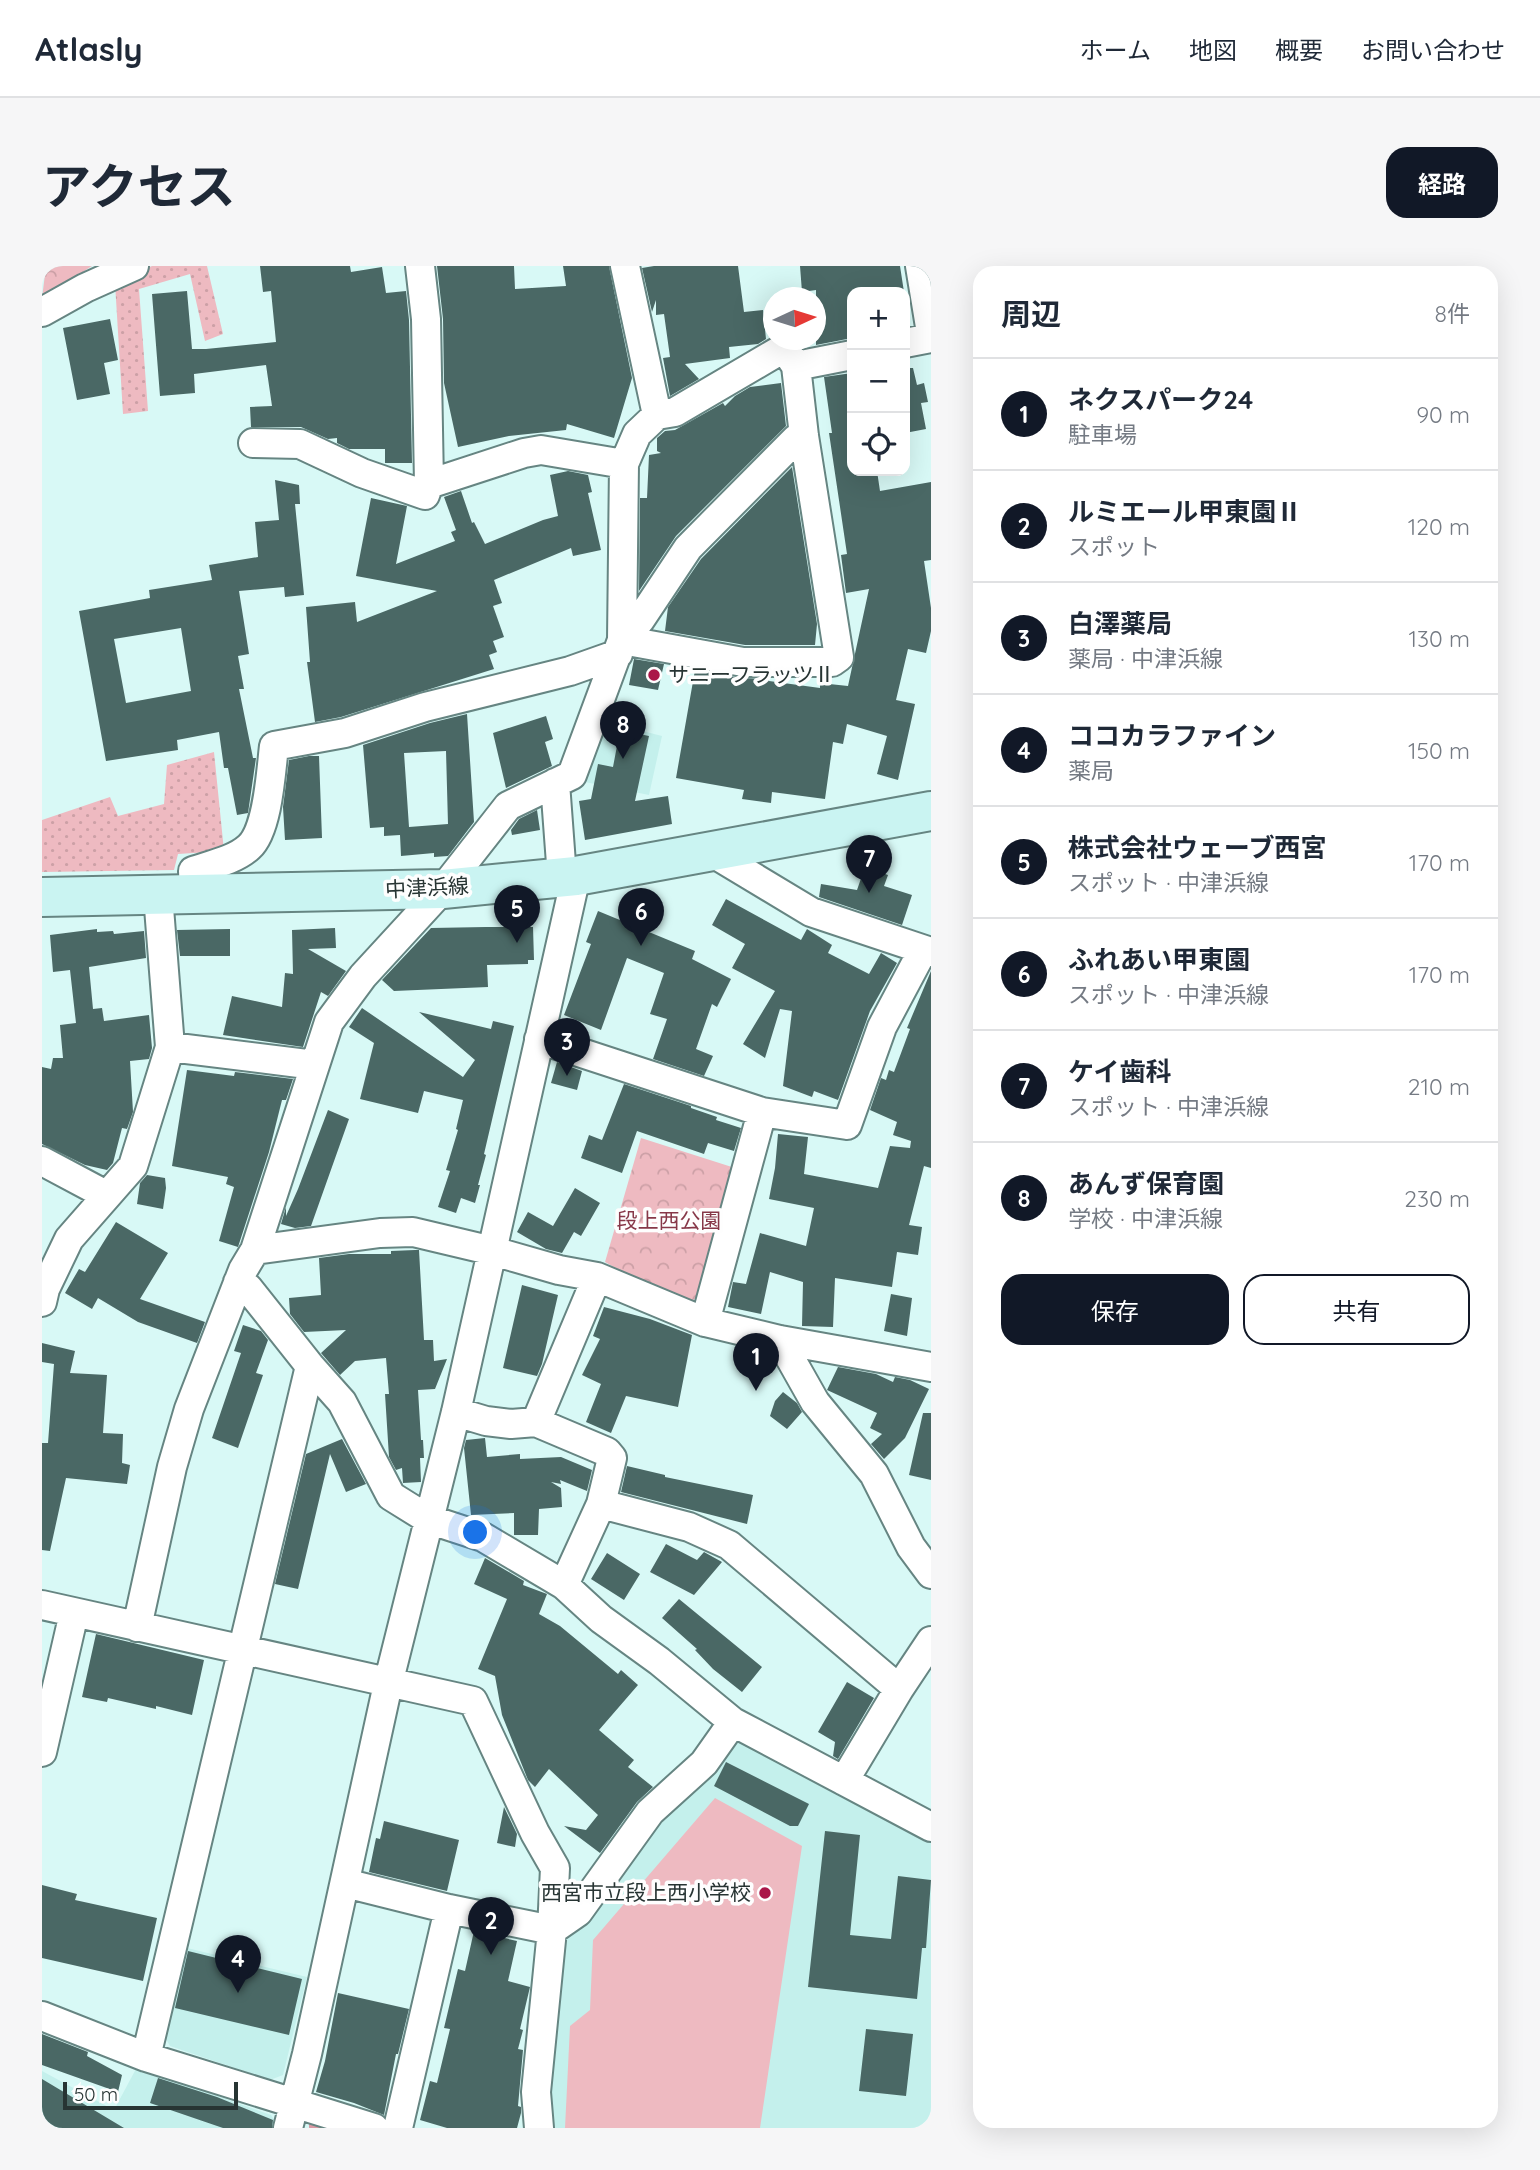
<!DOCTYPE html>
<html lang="ja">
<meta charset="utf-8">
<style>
:root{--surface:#fff;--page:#f6f6f7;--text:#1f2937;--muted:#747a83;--line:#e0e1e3;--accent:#111827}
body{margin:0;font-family:Quicksand,"Noto Sans JP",sans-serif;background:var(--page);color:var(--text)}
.controls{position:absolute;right:21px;top:21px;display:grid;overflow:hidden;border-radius:14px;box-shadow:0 7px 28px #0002}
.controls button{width:63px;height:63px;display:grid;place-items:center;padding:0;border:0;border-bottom:2px solid var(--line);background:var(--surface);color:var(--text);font:35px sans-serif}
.compass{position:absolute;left:721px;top:21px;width:63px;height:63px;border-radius:50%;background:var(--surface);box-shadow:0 7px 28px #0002;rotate:86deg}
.scale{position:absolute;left:21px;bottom:18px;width:175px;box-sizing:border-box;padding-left:7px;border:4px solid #273433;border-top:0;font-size:19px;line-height:24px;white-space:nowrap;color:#273433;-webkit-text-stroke:5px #fefefe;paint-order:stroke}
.you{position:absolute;left:434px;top:1267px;width:24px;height:24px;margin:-18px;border:5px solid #fff;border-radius:50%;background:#1a73e8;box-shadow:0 0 0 10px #1a73e833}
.badge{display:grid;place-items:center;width:46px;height:46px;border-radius:50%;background:var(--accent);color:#fff;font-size:23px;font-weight:700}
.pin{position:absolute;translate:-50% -58px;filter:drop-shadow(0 2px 4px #0008)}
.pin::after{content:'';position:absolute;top:37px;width:24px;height:21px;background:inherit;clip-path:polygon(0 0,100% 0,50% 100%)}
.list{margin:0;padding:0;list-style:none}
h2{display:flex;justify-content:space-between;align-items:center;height:91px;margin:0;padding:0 28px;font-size:30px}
h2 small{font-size:23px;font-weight:400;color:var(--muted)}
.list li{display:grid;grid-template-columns:46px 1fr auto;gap:21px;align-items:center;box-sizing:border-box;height:112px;padding:0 28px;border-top:2px solid var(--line)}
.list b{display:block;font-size:26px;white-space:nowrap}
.list p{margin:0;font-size:23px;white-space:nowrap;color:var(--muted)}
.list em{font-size:23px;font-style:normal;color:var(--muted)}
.actions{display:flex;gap:14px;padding:21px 28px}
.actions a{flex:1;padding:16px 0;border:2px solid var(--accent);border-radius:21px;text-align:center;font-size:24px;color:var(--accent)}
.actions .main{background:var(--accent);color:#fff}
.icon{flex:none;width:38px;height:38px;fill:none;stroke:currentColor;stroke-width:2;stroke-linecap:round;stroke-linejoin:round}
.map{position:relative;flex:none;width:889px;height:1862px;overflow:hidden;border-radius:21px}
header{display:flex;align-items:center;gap:42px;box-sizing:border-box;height:98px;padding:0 35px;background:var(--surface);border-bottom:2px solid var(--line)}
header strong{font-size:33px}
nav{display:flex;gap:38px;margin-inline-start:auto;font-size:24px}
.intro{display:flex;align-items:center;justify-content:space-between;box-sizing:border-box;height:168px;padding:0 42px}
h1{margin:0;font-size:49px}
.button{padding:18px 32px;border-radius:21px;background:var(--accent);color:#fff;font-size:24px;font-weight:700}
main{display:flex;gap:42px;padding:0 42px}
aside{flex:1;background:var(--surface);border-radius:21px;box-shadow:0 7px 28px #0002}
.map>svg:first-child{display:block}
.built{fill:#c4f0ec}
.grass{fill:#eebac1}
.park{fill:url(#park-crowns)}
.garden{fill:url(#garden-dots)}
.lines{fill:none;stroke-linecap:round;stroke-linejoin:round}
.canal{stroke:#da99a3;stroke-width:24}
.building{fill:#4a6865;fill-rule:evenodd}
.street-casing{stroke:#668582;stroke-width:32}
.secondary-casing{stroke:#668582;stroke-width:42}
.street{stroke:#fff;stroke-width:28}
.secondary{stroke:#caf4f2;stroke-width:38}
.poi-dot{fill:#aa1648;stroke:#fefefe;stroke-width:2.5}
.labels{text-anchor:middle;stroke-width:7;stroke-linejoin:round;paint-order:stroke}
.poi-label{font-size:21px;fill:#273433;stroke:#fefefe;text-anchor:start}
.street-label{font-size:21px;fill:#273433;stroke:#fefefe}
.park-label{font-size:21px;fill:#873849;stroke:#fefefe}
</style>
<header>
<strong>Atlasly</strong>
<nav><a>ホーム</a><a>地図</a><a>概要</a><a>お問い合わせ</a></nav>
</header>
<div class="intro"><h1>アクセス</h1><a class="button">経路</a></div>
<main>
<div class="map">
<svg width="889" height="1862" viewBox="0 0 889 1862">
<defs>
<pattern id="park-crowns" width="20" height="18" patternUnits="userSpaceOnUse" patternTransform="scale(1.75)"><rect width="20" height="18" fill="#eebac1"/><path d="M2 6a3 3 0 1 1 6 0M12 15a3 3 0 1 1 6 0" fill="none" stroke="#cca0a6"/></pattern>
<pattern id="garden-dots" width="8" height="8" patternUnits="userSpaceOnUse" patternTransform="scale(1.75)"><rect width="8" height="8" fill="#eebac1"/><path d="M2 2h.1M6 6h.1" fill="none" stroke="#cca0a6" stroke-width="1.8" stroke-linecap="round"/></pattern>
</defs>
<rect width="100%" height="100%" fill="#d8f9f6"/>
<path class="built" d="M561 455 620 470 607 529 538 515Z
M691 1467 889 1575V1862H507L505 1827 520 1680 612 1553Z
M141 1681 265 1711 241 1809 228 1814 128 1780 121 1768Z
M95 1801 229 1849 233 1855 230 1862H0V1805L72 1844Z"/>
<path class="grass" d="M673 1532 760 1580 718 1862H523L528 1760 548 1744 551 1674Z"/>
<path class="park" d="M4 0H50L0 32Z
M599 872 693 902 656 1031 641 1040 563 996Z"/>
<path class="garden" d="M110 0H165L181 68 163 75 148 8 97 23 106 145 81 148 73 17Z
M172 486 182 585 136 588 132 604 0 606V554L68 531 76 550 122 538 125 499Z"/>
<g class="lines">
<path class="canal" d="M279 1860 284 1862"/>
</g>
<path class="building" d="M218 0H308L309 6 340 1 344 27 364 25 367 54 370 197H343V183H307L295 177V172L286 173 259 161H209L208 141 230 140 224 99 152 108 153 127 118 130 110 28 145 25 150 83H164L234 76 229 25 221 26Z
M395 0H472L473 23 524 20 521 0H567L590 112 572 172 525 158 524 164 467 170 416 181 402 117 401 53Z
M612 0H696L702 46 721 44 724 73 716 78 687 81 688 92 643 98 657 113 628 130 621 92 628 91 622 48 614 49V34L610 46 600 2Z
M758 0H858L862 26H810V72L774 79V24L760 26Z
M68 53 76 94 62 97 68 128 35 134 21 62Z
M863 102H871L875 119 882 117 886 136 879 137 884 163 863 167Z
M810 107V205H835L838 225 889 216V294L882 295 889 342V365L884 387 866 383 854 434 873 438 856 514 835 508 845 470 805 458 801 478 791 476 783 533 730 526 729 537 700 533 702 524 634 512 653 404 698 412 727 413V415L778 422V417L806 420 827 323 804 327 799 289 805 288 787 167H790L782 111Z
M739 117 744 160 634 270 597 325 598 232H605L607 189 619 187 615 185V172L623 165 633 164 681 137 683 140 693 130 708 121Z
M750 201 775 358 773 379H703L623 365 626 341 659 293Z
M526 205 546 209 550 226 546 227 559 284 531 290 529 282 452 314 460 337 451 340 462 371 451 375 455 386 447 389 452 403 299 451 273 456 265 396H268L264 341 313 336 315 356 395 325 314 310 329 232 365 240 354 298 413 275 409 266 414 264 402 231 419 225 430 257 432 256 443 278 501 254 516 250 508 209Z
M233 214 257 219 258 238H253L262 329 243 331 242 321 197 325 207 388 196 390 202 423H197L211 492H214L206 547 195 549 186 502H182L177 466 135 474 136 484 64 495 37 345 108 332 107 324 170 314 167 299 216 291 213 256 237 254ZM139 362 149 425 84 437 72 373Z
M592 393 622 398 616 424 587 419Z
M425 448 432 556 406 590 392 591V587L359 590 358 569 342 570V561L328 562 321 479 388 457ZM404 485 406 558 367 561 362 487Z
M504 450 511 473 503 476 510 500 464 522 451 467Z
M578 464 607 470 593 535 626 530 630 558 543 574 537 535 549 533 556 498 571 501Z
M267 490H277L280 572 243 574 241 541 247 494Z
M495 544 498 564 470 569 469 564 477 553Z
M823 601 846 609 842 620 870 629 860 659 777 631 779 618 815 624Z
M684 633 759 674 765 663 790 679 786 687 827 708 839 687 855 697 828 745 796 834 772 825 770 831 741 820 750 745 738 743 723 792 701 778 733 725 690 702 703 678 670 659Z
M556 645 653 685 650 693 689 713 675 741 670 738 654 783 671 790 662 810 611 793 625 753 608 748 622 707 585 692 559 764 522 749 549 678 544 676Z
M444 661H491L492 694H486V698L445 699 446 721 352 725 340 714 389 662Z
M293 662 294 682 266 683 304 705 286 730 279 726 261 781 181 769 190 730 240 741 243 707 251 708 250 664Z
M55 663V666L71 665 72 668 102 665 104 692 47 701 51 743 60 742 62 755 107 749 110 782 107 793 88 795 91 846 85 863 80 862 71 897 65 904 43 899 0 878V801L9 803 11 792H21L18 759 34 757 28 704 11 706 8 669Z
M188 663V690H138L135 664Z
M889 705V902L882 900 867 959 880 961 876 989 855 986 850 1021 793 1012 791 1061 760 1060 761 1016 728 1006 719 1048 686 1041 691 1016 704 1018 718 967 764 980 772 942 727 933 733 902 736 868 766 871 762 908 836 922 848 880 868 882 869 875 851 869 855 856 828 844 839 812 844 814 847 804 852 806 868 763 865 762Z
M320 742 421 811 433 794 377 746 449 763 451 755 472 760 442 888 444 889 436 919H438L433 937 419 932 414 947 396 941 408 905 404 904 416 864 414 863 421 834 382 825 376 847 318 833 332 777 307 761Z
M515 796 540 805 535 824 509 817Z
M145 804 192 810 193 806 251 813 244 834H240L227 886 196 981 177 975 192 921 184 918 186 911 130 900Z
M582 818 649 840V842L675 851 674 854 699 862 692 885 666 877 662 888 595 865 580 907 539 892 547 869 560 874Z
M286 844 307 853 269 960 253 962 239 958 244 941V950L256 923Z
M105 909 123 912 124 922 121 943 95 938 98 917Z
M533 922 558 937 539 970 532 966 520 987 504 983 475 966 486 946 511 960Z
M74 956 126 987 98 1033 163 1056 155 1077 96 1056 56 1032 50 1043 23 1027 37 1003 43 1006Z
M373 984H377L382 1074H391L392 1095 405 1093 393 1123 376 1124 379 1174H381L382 1192H378L379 1216 361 1217 360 1202 354 1204 347 1191 343 1128H347L344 1092 313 1095 298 1109 279 1087 304 1064 262 1066 248 1048 247 1032 279 1029 277 992 307 988H349V985Z
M480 1019 516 1029 500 1098 495 1110 461 1102Z
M849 1028 870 1032 865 1070 842 1065Z
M562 1041 608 1053 650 1069 636 1141 584 1130 569 1167 544 1156 559 1118 540 1109 558 1073 551 1070Z
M201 1059 219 1065 226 1074 214 1107 221 1109 196 1182 170 1172 199 1087 192 1085Z
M0 1077 33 1085 28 1107 65 1109 61 1167 81 1168 80 1197 88 1199 85 1218 24 1212 8 1285 0 1284V1177H6L12 1098 0 1096Z
M796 1101 834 1108 851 1116 853 1111 868 1114 887 1123 863 1172 842 1193 829 1178 840 1168 828 1162 835 1147 785 1124Z
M741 1126 755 1137 760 1146 745 1163 728 1150 733 1135Z
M881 1147H889V1214L867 1209Z
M443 1172 445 1191 478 1188V1193L519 1191 550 1204 545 1225 518 1214 519 1218 509 1216 519 1222 520 1241 497 1243 496 1269H472V1247L429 1249 422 1182 424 1174Z
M300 1173 324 1218 304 1226 288 1188 256 1323 233 1318 264 1188Z
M585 1200 623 1209V1211L711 1229 705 1258 579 1226Z
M624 1278 655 1294 662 1286 680 1296 652 1329 608 1306Z
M565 1287 598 1308 582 1334 549 1313Z
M443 1292 482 1315 481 1319 505 1328 497 1348 518 1360 576 1408 579 1404 596 1419 557 1464 592 1494 586 1501 611 1521 595 1536 558 1587 522 1560 544 1564 556 1549 507 1503 493 1521 486 1514 460 1449 453 1410 436 1403 465 1333 432 1318Z
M637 1333 720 1401 700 1426 671 1403 653 1384 655 1383 620 1352Z
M54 1368 162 1394 150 1449 114 1440V1443L66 1432 65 1436 40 1431Z
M805 1416 832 1432 796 1493 791 1490 793 1476 776 1466Z
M684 1496 767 1538 756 1560H748L672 1520Z
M462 1541 475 1568 473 1581 455 1577Z
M342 1555 417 1574 405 1625 327 1606 334 1572 338 1573Z
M783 1565 818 1569 808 1669 849 1673 856 1610 889 1614 884 1682H880L875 1733 766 1721Z
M0 1619 35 1628 33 1634 115 1652 101 1715 0 1692Z
M432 1665 475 1675 466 1715 488 1721 478 1763 481 1764 476 1783 481 1784 476 1840 479 1841V1847L475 1862H405L378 1854 388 1815 395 1817 408 1763 402 1762 416 1703 423 1705Z
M146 1685 260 1713 247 1769 133 1742Z
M296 1727 367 1743 356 1788H354L342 1849 312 1837 274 1826 283 1795Z
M824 1763 871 1768 864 1830 817 1825Z
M0 1768 46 1786 45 1790 80 1809 76 1826 0 1799Z
M116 1812 175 1831 231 1854 230 1862H181L108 1837Z
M0 1813 82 1862H0Z"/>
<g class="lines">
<defs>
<path id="street" d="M378 0 384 53 387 218
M583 0 615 149
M878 0 889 67
M0 46 43 22 92 0
M863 77 889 72
M211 177 258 178 320 207 383 229 387 218 482 187 499 184 582 198
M580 374 701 396H790L797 391 762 170 754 100
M580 374 598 354 646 282 754 173 762 170
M513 517 520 611
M671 587 769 646 889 686
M152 628 151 605C169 599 193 594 207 581 226 564 229 505 232 480L303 467 383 441 528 405 576 388
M497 773 720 846 805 859 840 761 881 684
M128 781 273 799
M0 895 64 929
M213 984 338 967 371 966 451 985 517 1004 555 1011 663 1056 738 1074 889 1101
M196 1016 206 1022 268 1100 300 1136 349 1230 386 1253 441 1271 522 1319 559 1353 617 1395 691 1456 889 1561
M0 1036 3 1023 27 973 91 900 128 781 116 629
M663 1056 720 846
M738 1074 773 1136 832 1208 869 1281 889 1308
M414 1146 444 1155 469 1158 494 1156 565 1186 570 1192 559 1238 522 1319
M494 1156 555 1011
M559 1238 647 1261 687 1279 857 1423
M0 1339 431 1435 493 1567 513 1602 510 1664 494 1826 497 1862
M95 1361 130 1201 147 1143 201 1004 213 984 287 756 321 710 401 623 466 540 530 509 580 374 582 198 595 168 615 149 633 146 742 82 754 100 810 89
M0 1486 32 1347
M802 1515 857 1423 889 1375
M303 1617 407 1643 510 1664 536 1646 608 1546 662 1497 691 1456
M0 1750 104 1791 332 1862
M104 1791 268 1100
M246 1862 265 1788 346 1418 414 1146 534 610
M356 1862 407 1643"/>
<path id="secondary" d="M0 631 401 623 534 610 889 545"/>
</defs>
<use href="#street" class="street-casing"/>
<use href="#secondary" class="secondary-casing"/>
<use href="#street" class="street"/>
<use href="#secondary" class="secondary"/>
</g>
<g class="poi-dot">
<circle cx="612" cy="409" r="7"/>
<circle cx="723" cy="1627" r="7"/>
</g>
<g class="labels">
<g class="poi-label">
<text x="626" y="416">サニーフラッツⅡ</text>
<text x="709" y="1634" text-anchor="end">西宮市立段上西小学校</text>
</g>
<g class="street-label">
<text transform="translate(385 622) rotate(-3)" y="7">中津浜線</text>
</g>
<g class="park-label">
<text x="627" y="962">段上西公園</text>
</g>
</g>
</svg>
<div class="controls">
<button>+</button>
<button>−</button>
<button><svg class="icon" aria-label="locate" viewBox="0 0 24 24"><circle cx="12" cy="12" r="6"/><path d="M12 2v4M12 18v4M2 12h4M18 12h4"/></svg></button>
</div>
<svg class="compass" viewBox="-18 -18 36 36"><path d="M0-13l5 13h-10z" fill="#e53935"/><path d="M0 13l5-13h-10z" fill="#747a83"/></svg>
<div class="scale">50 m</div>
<div class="you"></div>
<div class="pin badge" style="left:714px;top:1125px">1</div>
<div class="pin badge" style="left:449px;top:1689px">2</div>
<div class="pin badge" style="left:525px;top:810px">3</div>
<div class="pin badge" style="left:196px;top:1727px">4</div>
<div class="pin badge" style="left:475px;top:677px">5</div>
<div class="pin badge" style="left:599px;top:680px">6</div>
<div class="pin badge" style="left:827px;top:627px">7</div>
<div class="pin badge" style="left:581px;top:493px">8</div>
</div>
<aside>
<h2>周辺<small>8件</small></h2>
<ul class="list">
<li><span class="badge">1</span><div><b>ネクスパーク24</b><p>駐車場</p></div><em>90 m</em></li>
<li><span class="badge">2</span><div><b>ルミエール甲東園Ⅱ</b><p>スポット</p></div><em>120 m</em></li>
<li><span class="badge">3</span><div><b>白澤薬局</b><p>薬局 · 中津浜線</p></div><em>130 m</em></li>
<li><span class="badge">4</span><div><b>ココカラファイン</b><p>薬局</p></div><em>150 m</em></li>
<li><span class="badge">5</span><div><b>株式会社ウェーブ西宮</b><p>スポット · 中津浜線</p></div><em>170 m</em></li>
<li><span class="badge">6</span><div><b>ふれあい甲東園</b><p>スポット · 中津浜線</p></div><em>170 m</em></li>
<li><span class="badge">7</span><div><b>ケイ歯科</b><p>スポット · 中津浜線</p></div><em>210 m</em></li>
<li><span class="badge">8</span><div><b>あんず保育園</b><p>学校 · 中津浜線</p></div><em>230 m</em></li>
</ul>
<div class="actions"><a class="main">保存</a><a>共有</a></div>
</aside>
</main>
